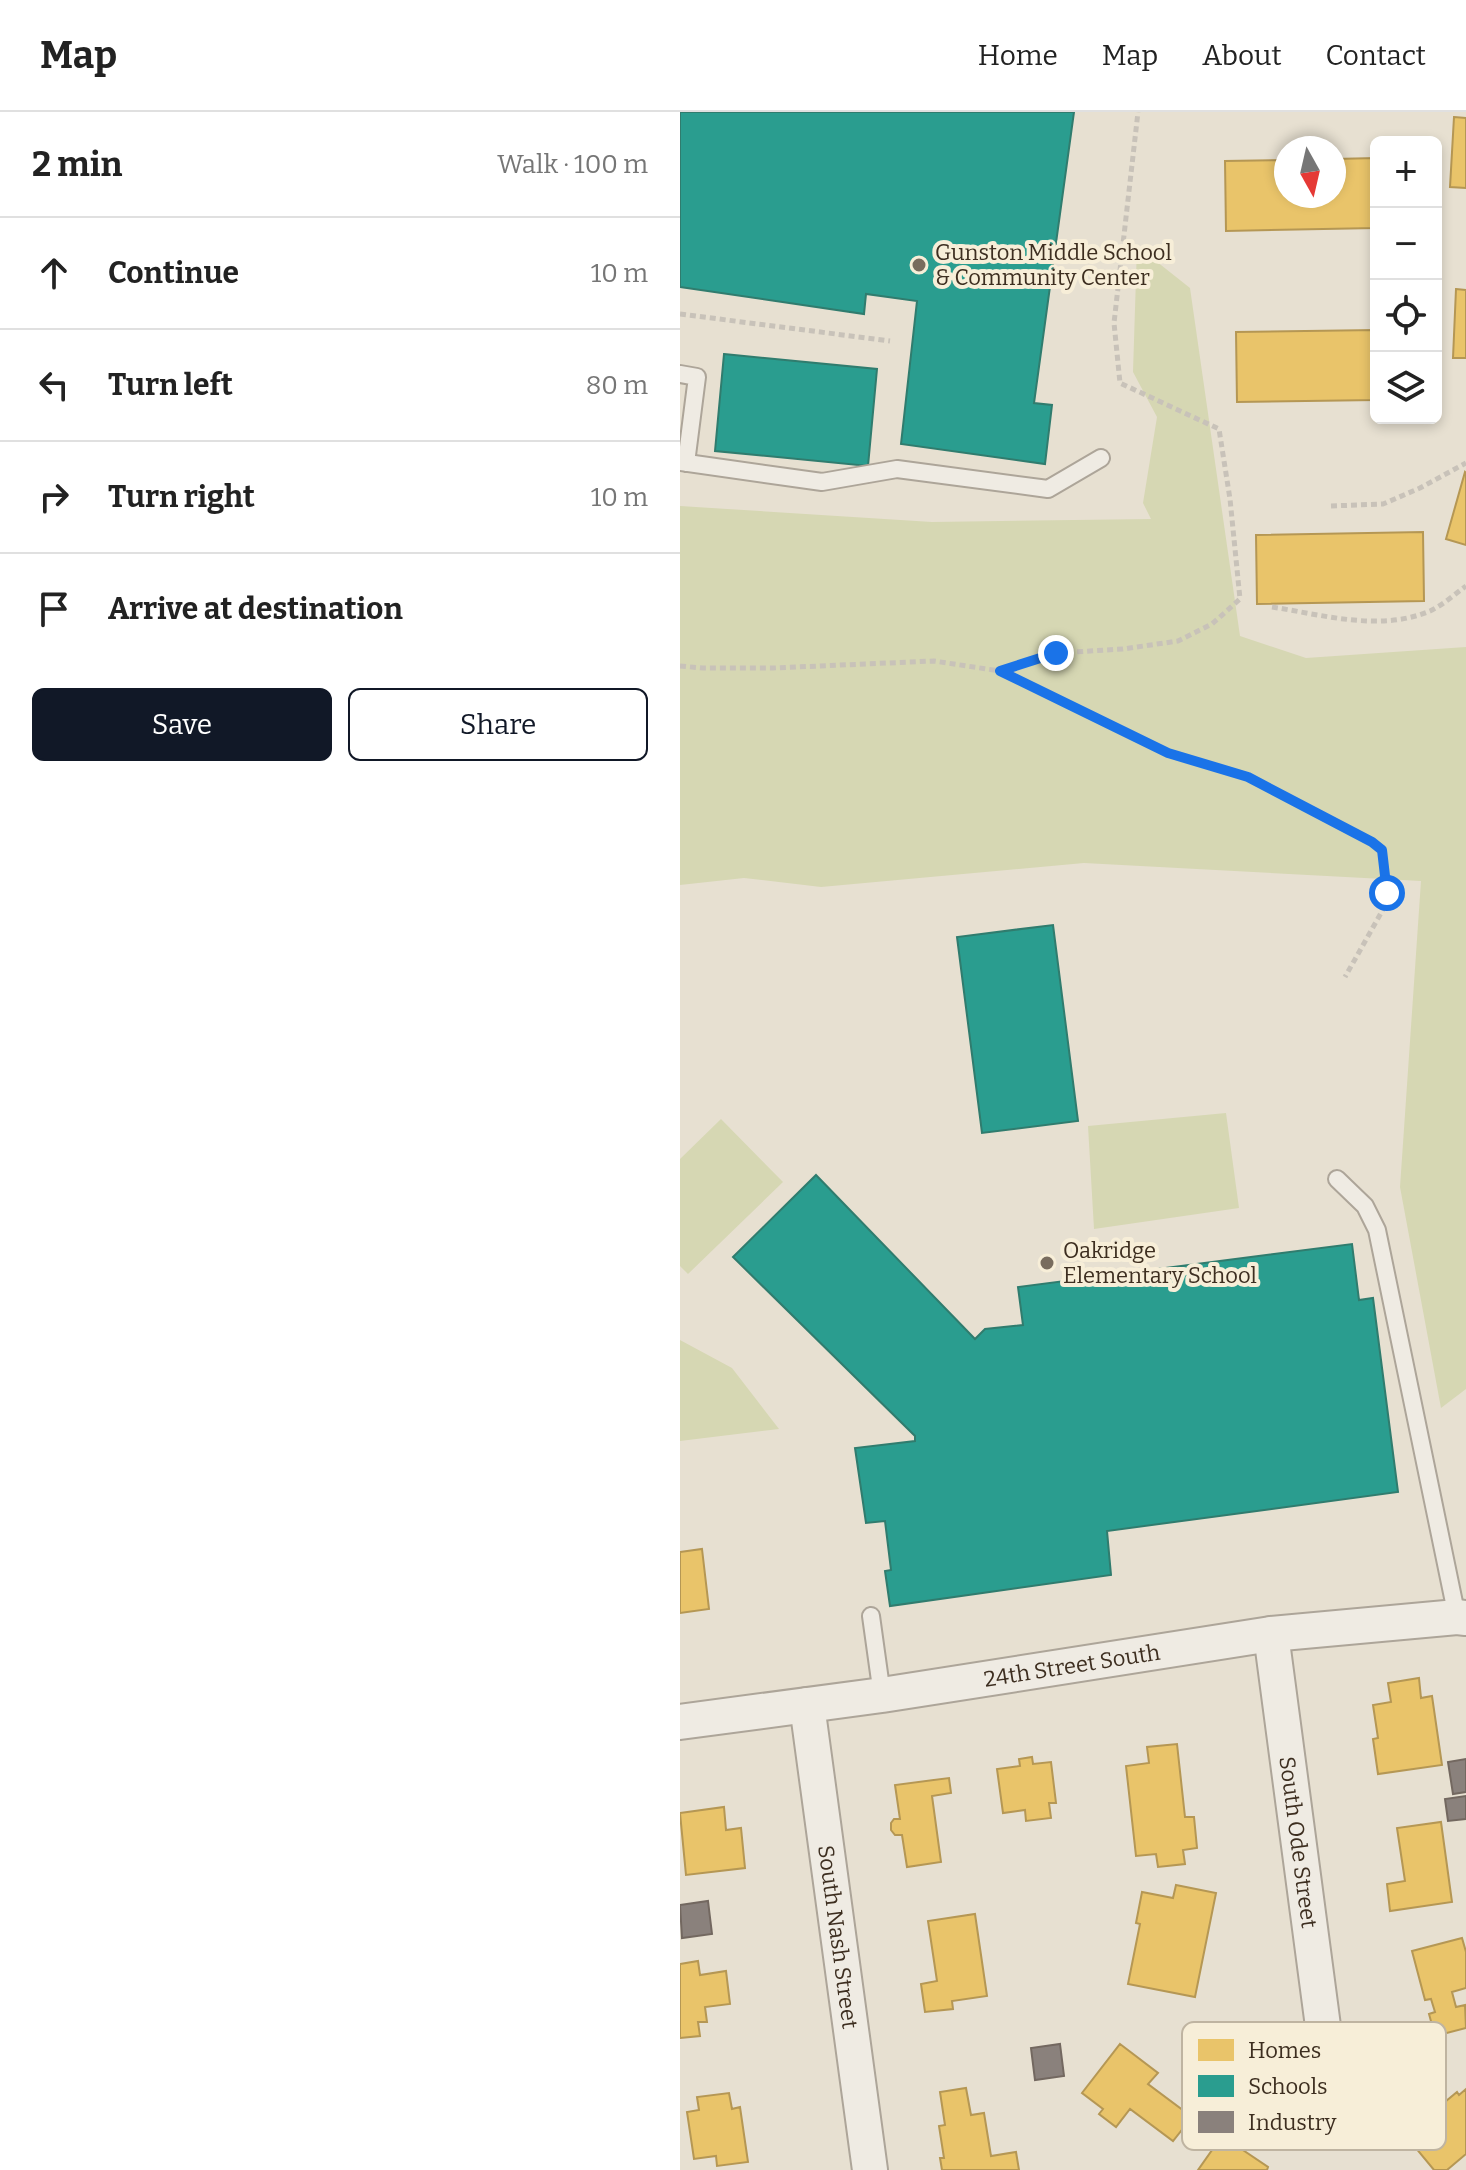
<!DOCTYPE html>
<meta charset="utf-8">
<style>
:root{--surface:#fff;--page:#f2f2f2;--text:#222;--muted:#767676;--line:#e0e0e0;--accent:#111827}
body{margin:0;font-family:Bitter,serif;background:var(--page);color:var(--text)}
.controls{position:absolute;right:24px;top:24px;display:grid;overflow:hidden;border-radius:12px;box-shadow:0 4px 12px #0003}
.controls button{width:72px;height:72px;display:grid;place-items:center;padding:0;border:0;border-bottom:2px solid var(--line);background:var(--surface);color:var(--text);font:40px sans-serif}
.compass{position:absolute;left:594px;top:24px;width:72px;height:72px;border-radius:50%;background:var(--surface);box-shadow:0 4px 12px #0003;rotate:172deg}
.stop{position:absolute;width:24px;height:24px;margin:-18px;border:6px solid #1a73e8;border-radius:50%;background:#fff}
.stop.end{background:#1a73e8;border-color:#fff;box-shadow:0 2px 8px #0008}
.list{margin:0;padding:0;list-style:none}
h2{display:flex;justify-content:space-between;align-items:center;height:104px;margin:0;padding:0 32px;font-size:34px}
h2 small{font-size:26px;font-weight:400;color:var(--muted)}
.list li{display:grid;grid-template-columns:52px 1fr auto;gap:24px;align-items:center;box-sizing:border-box;height:112px;padding:0 32px;border-top:2px solid var(--line)}
.list b{display:block;font-size:30px;white-space:nowrap}
.list em{font-size:26px;font-style:normal;color:var(--muted)}
.actions{display:flex;gap:16px;padding:24px 32px}
.actions a{flex:1;padding:18px 0;border:2px solid var(--accent);border-radius:12px;text-align:center;font-size:28px;color:var(--accent)}
.actions .main{background:var(--accent);color:#fff}
.icon{flex:none;width:44px;height:44px;fill:none;stroke:currentColor;stroke-width:2;stroke-linecap:round;stroke-linejoin:round}
.map{position:relative;flex:none;width:786px;height:2058px;overflow:hidden}
header{display:flex;align-items:center;gap:48px;box-sizing:border-box;height:112px;padding:0 40px;background:var(--surface);border-bottom:2px solid var(--line)}
header strong{font-size:38px}
nav{display:flex;gap:44px;margin-inline-start:auto;font-size:28px}
main{display:flex}
aside{flex:1;background:var(--surface)}
.map>svg:first-child{display:block}
.green{fill:#d6d7b3}
.homes{fill:#e9c46a;stroke:#b59754;stroke-width:2}
.schools{fill:#2a9d8f;stroke:#307c6e;stroke-width:2}
.industry{fill:#8a817c;stroke:#736860;stroke-width:2}
.lines{fill:none;stroke-linecap:round;stroke-linejoin:round}
.lane-casing{stroke:#ada599;stroke-width:20}
.street-casing{stroke:#ada599;stroke-width:38}
.path{stroke:#c8c2b9;stroke-width:5;stroke-dasharray:6 4;stroke-linecap:butt}
.lane{stroke:#efebe3;stroke-width:16}
.street{stroke:#efebe3;stroke-width:34}
.route{stroke:#1a73e8;stroke-width:10}
.poi-dot{fill:#786c5e;stroke:#f7eed8;stroke-width:3}
.labels{text-anchor:middle;stroke-width:8;stroke-linejoin:round;paint-order:stroke}
.poi-label{font-size:22px;fill:#3d2e20;stroke:#f7eed8;text-anchor:start}
.street-label{font-size:22px;fill:#3d2e20;stroke:#f7eed8}
.key{fill:#f7eed8;stroke:#bfb4a1;stroke-width:2}
.key-label{font-size:22px;fill:#3d2e20}
</style>
<header>
<strong>Map</strong>
<nav><a>Home</a><a>Map</a><a>About</a><a>Contact</a></nav>
</header>
<main>
<aside>
<h2>2 min<small>Walk · 100 m</small></h2>
<ul class="list">
<li><svg class="icon" aria-label="ahead" viewBox="0 0 24 24"><path d="M12 20V5M6 11l6-6 6 6"/></svg><div><b>Continue</b></div><em>10 m</em></li>
<li><svg class="icon" aria-label="left" viewBox="0 0 24 24"><path d="M17 20v-9H6M10 6l-5 5 5 5"/></svg><div><b>Turn left</b></div><em>80 m</em></li>
<li><svg class="icon" aria-label="right" viewBox="0 0 24 24"><path d="M7 20v-9h11M14 6l5 5-5 5"/></svg><div><b>Turn right</b></div><em>10 m</em></li>
<li><svg class="icon" aria-label="arrive" viewBox="0 0 24 24"><path d="M6 21V4h12l-3 4 3 4H6"/></svg><div><b>Arrive at destination</b></div></li>
</ul>
<div class="actions"><a class="main">Save</a><a>Share</a></div>
</aside>
<div class="map">
<svg width="786" height="2058" viewBox="0 0 786 2058">
<rect width="100%" height="100%" fill="#e7e0d1"/>
<path class="green" d="M457 134 510 176 560 524 626 546 786 535V1277L761 1296 720 1075 741 769 404 751 141 775 64 766 0 773V394L252 410 471 407 463 391 477 305 453 260Z
M546 1001 559 1096 414 1117 408 1014Z
M41 1007 103 1070 8 1162 0 1154V1047Z
M0 1228 52 1256 99 1317 0 1329Z"/>
<path class="homes" d="M774 5 786 6V76L770 75Z
M696 46V116L546 119 545 49 606 48V84H654V47Z
M776 177 786 178V246H773Z
M696 218V288L557 290 556 220Z
M785 360 786 361V433L766 427Z
M743 420 744 489 577 492 576 423Z
M22 1437 29 1497 0 1501V1440Z
M739 1566 741 1586 752 1584 762 1653 698 1662 693 1627 698 1626 693 1593 711 1590 708 1571Z
M497 1632 505 1705H514L517 1736 503 1738 505 1752 478 1755 476 1742 456 1744 446 1654 469 1651 467 1635Z
M352 1645 353 1652 371 1650 376 1691H369L371 1706 346 1709 345 1698 323 1701 317 1657 340 1654 339 1647Z
M269 1666 271 1681 252 1684 261 1750 227 1755 222 1723H215L211 1718V1711L214 1707H220L215 1673Z
M44 1695 46 1718 61 1716 65 1756 6 1763 0 1701Z
M761 1710 772 1790 710 1799 707 1772 725 1769 717 1716Z
M496 1773 536 1781 515 1885 448 1872 460 1812 456 1811 462 1780 493 1786Z
M295 1802 307 1884 272 1889 273 1897 245 1900 241 1872 257 1869 248 1809Z
M782 1826 786 1840V1876L772 1880 776 1895 785 1893 786 1916 755 1924 749 1902 755 1900 751 1887 745 1888 732 1839Z
M18 1849 20 1863 46 1859 50 1892 25 1895 27 1910H18L20 1924 0 1926V1852Z
M440 1932 478 1961 468 1972 512 2005 493 2029 450 1997 436 2015 419 2002 423 1997 402 1981Z
M286 1976 291 2003 304 2001 311 2044 336 2040 339 2058H262L260 2046H264L259 2014 265 2013 260 1980Z
M786 1977V2042L767 2058H754L725 2023 777 1980 779 1983Z
M49 1981 52 1997 60 1995 68 2050 37 2054 36 2044 14 2047 7 2000 19 1998 17 1985Z
M542 2024 588 2055 587 2058H518Z"/>
<path class="schools" d="M0 0H394L354 291 372 293 365 352 221 332 237 189 186 182 184 202 0 175Z
M44 242 197 257 188 354 35 339Z
M373 813 398 1009 302 1021 277 825Z
M136 1063 295 1227 305 1217 343 1213 338 1175 672 1132 679 1188 693 1186 718 1380 427 1419 431 1463 210 1494 205 1459 211 1458 205 1409 186 1411 175 1336 235 1329V1324L53 1145Z"/>
<path class="industry" d="M786 1647V1680L773 1682 768 1650Z
M786 1684V1707L768 1709 765 1687Z
M28 1789 32 1822 2 1826 0 1793Z
M380 1932 384 1964 355 1968 351 1936Z"/>
<g class="lines">
<defs>
<path id="lane" d="M0 262 17 265 6 351
M0 350 142 370 217 357 368 377 421 346
M657 1067 685 1094 697 1118 777 1505
M191 1504 202 1583"/>
<g id="street">
<path id="s1" d="M591 1522 646 1937"/>
<path id="s2" d="M127 1593 190 2058"/>
<path id="s3" d="M0 1610 202 1583 591 1522 777 1505 786 1506"/>
</g>
</defs>
<use href="#lane" class="lane-casing"/>
<use href="#street" class="street-casing"/>
<path class="path" d="M0 202 210 229
M651 394 703 392 740 376 786 351
M592 495C644 503 700 520 750 499 763 493 775 482 786 474
M0 554 23 556H93L254 549 320 559 488 641 568 665 692 730 702 738 707 781 705 794 665 865
M320 559 376 541 443 537 498 529 532 512 560 487 550 387 539 317 440 271 434 211 458 0"/>
<use href="#lane" class="lane"/>
<use href="#street" class="street"/>
</g>
<g class="lines">
<path class="route" d="M376 541 320 559 488 641 568 665 692 730 702 738 707 781"/>
</g>
<g class="poi-dot">
<circle cx="239" cy="153" r="8"/>
<circle cx="367" cy="1151" r="8"/>
</g>
<g class="labels">
<g class="poi-label">
<text x="255" y="148">Gunston Middle School<tspan x="255" dy="25">&amp; Community Center</tspan></text>
<text x="383" y="1146">Oakridge<tspan x="383" dy="25">Elementary School</tspan></text>
</g>
<g class="street-label">
<text dy="8" stroke="none"><textPath href="#s3" startOffset="396">24th Street South</textPath></text>
<text dy="8" stroke="none"><textPath href="#s1" startOffset="210">South Ode Street</textPath></text>
<text dy="8" stroke="none"><textPath href="#s2" startOffset="234">South Nash Street</textPath></text>
</g>
</g>
<rect x="502" y="1910" width="264" height="128" rx="12" class="key"/>
<rect x="518" y="1927" width="36" height="22" fill="#e9c46a"/>
<rect x="518" y="1963" width="36" height="22" fill="#2a9d8f"/>
<rect x="518" y="1999" width="36" height="22" fill="#8a817c"/>
<g class="key-label">
<text x="568" y="1946">Homes</text>
<text x="568" y="1982">Schools</text>
<text x="568" y="2018">Industry</text>
</g>
</svg>
<div class="controls">
<button>+</button>
<button>−</button>
<button><svg class="icon" aria-label="locate" viewBox="0 0 24 24"><circle cx="12" cy="12" r="6"/><path d="M12 2v4M12 18v4M2 12h4M18 12h4"/></svg></button>
<button><svg class="icon" aria-label="layers" viewBox="0 0 24 24"><path d="M12 4l9 5-9 5-9-5zM3 14l9 5 9-5"/></svg></button>
</div>
<svg class="compass" viewBox="-18 -18 36 36"><path d="M0-13l5 13h-10z" fill="#e53935"/><path d="M0 13l5-13h-10z" fill="#767676"/></svg>
<div class="stop" style="left:707px;top:781px"></div>
<div class="stop end" style="left:376px;top:541px"></div>
</div>
</main>
